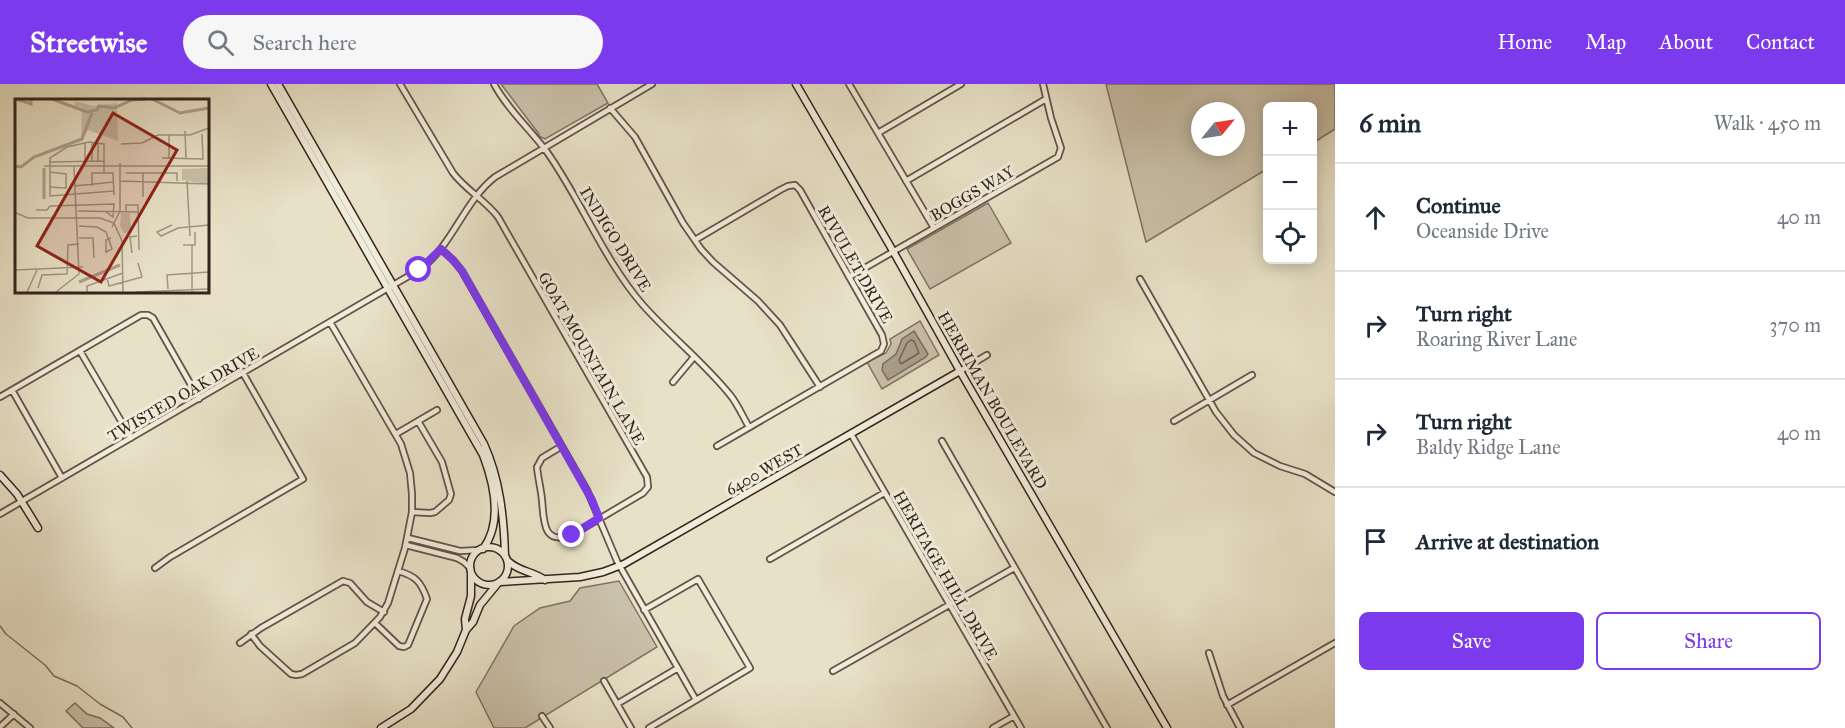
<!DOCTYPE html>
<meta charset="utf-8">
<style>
:root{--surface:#fff;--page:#f6f6f7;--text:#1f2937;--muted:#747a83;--line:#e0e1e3;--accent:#7c3aed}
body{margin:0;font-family:"IM FELL Great Primer",serif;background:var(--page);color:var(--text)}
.controls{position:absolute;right:18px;top:18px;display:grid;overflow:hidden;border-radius:9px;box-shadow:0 3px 15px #0003}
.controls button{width:54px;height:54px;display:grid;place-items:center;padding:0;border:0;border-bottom:2px solid var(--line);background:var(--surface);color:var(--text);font:30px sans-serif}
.compass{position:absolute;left:1191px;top:18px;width:54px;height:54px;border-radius:50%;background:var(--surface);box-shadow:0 3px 15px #0003;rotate:60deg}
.stop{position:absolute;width:18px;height:18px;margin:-14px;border:4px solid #7c3aed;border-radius:50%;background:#fff}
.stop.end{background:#7c3aed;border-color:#fff;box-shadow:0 2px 6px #0008}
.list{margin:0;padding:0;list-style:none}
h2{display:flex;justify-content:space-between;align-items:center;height:78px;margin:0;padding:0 24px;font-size:26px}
h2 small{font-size:20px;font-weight:400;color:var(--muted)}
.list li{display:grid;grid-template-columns:39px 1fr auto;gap:18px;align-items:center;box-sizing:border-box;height:108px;padding:0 24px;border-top:2px solid var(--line)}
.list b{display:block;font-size:22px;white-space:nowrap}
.list p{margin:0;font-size:20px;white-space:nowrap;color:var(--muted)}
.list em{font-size:20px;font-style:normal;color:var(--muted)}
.actions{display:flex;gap:12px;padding:18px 24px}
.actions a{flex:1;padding:14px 0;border:2px solid var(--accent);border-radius:9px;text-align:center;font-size:21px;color:var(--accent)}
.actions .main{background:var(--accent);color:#fff}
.icon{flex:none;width:33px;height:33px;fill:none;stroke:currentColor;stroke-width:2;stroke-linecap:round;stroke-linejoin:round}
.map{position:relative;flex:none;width:1335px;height:644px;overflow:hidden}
header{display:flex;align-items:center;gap:36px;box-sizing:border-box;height:84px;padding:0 30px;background:var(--accent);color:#fff}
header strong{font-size:28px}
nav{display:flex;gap:33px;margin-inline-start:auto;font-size:21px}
.search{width:420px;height:54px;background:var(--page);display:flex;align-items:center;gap:15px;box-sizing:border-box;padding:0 21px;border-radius:33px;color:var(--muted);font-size:22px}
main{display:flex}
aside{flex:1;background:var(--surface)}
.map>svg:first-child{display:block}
.green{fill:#cac1aa;stroke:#807263;stroke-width:1.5;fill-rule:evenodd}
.water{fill:#aba08d;stroke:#7c6e60;stroke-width:1.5}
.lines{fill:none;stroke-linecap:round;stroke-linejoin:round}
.shore{stroke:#706254;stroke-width:1.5}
.stream{stroke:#7c6e60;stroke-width:1.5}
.street-casing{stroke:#625247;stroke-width:8}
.secondary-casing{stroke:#35231c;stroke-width:9}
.street{stroke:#f0ecdb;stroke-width:4.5}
.secondary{stroke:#f0ecdb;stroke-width:6}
.route{stroke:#7c3aed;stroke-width:8}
.labels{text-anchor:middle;stroke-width:6;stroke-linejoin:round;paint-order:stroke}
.street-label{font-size:16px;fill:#35231c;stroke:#f0ecdb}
.inset-river{fill:none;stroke:#aba08d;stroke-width:3}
.inset-road{fill:none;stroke:#a09583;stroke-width:1.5}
.view{fill:#8f2418;fill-opacity:0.15;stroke:#8f2418;stroke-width:3}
.inset-edge{fill:none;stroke:#35231c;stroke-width:3}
</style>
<header>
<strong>Streetwise</strong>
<div class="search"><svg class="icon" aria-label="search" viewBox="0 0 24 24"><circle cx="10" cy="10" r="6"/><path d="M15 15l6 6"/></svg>Search here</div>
<nav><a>Home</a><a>Map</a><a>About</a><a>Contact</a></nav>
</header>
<main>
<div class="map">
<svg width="1335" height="644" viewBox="0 0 1335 644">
<rect width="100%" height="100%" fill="#e8e1c7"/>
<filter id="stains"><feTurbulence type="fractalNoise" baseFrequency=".00333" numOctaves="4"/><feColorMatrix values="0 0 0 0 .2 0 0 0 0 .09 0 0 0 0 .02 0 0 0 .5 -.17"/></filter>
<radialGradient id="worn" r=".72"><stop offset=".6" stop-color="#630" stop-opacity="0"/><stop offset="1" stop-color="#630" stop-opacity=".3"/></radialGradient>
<path class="green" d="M501 0H597L608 19 545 55 539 52V50Z
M1106 0H1335V45L1313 59 1312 22H1268L1267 85 1146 158ZM1200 27H1236V63H1200Z
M988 119 1011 159 930 205 907 165Z
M920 237 939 271 882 305 867 278 886 269 891 260 890 255Z
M619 497 657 563 525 644H494L476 608 514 542 540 524 570 517 580 504Z
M75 619 87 630 100 634 114 644H83L66 627Z"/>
<path class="water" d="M914 247 928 270 926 273 888 296 882 286 883 280 896 270 902 255Z"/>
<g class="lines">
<path class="shore" d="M911 256 914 257 919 269 901 280 899 276 907 259Z"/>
<path class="stream" d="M0 542 6 550 45 581 54 592 77 602 100 620 123 633 132 644"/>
<defs>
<path id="street" d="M400 0 453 89C466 106 485 116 498 133L647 393 648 403 643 409 572 451C542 462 544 436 542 416 541 405 538 394 537 383L542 374 562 362
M494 0C508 26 530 45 547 68 581 116 604 176 642 220 670 252 704 278 731 312 738 321 743 333 749 343
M849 0 934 144
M610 24 635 53 683 139 701 165 713 178 758 217 780 241 820 303
M878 49 961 0
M906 97 1046 15
M695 156 780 106 788 102 795 101 800 106 882 251 884 260 881 267 717 362
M441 165 453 176 462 187 587 406 617 477 696 616
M849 193 1058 73 1061 64 1051 34 1043 0
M1140 195 1216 328 1234 351 1254 369 1280 382 1305 390 1335 408
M80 267 131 354
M960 287 987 271
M673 298 694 273
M12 306 62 394
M0 313 141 231H148L153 234 199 315
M1174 337 1252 291
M396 350 437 326
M851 350 1021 644
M942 357 1107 644
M412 428 430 429 435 428 449 416 451 410 442 378 418 337
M0 430 419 186C453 162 463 118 495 93L652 0
M408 454 460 467 479 466
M406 461 457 474 464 478 471 485
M770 475 884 409
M155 484 170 473 303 395 243 289
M644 526 698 495 750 584 649 644
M375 539 399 562 404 563 408 561 427 515C421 498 416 492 398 487
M251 550 260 562 291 590 296 591 302 590 355 559 380 533 388 519 405 464 412 428V410L410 389 401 360 330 238
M240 559 261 544 343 497 350 499 367 518 384 528
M1209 569 1223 612 1240 644
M833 587 1014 484
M604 597 631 644
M0 619 30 644
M617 620 678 584
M1227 621 1335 559
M542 632 550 644
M0 643 14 630
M993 644 1014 632"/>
<path id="secondary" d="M271 0 483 371C494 400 503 438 483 465
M278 0 484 360C500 395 504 434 505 472
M796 0 893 167 960 287 1167 644
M0 391 17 410 38 444
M470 482a19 19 0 1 1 38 0a19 19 0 1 1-38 0Z
M508 477C519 488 533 487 545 496
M500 498 580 493 603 488 624 480 960 287
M466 546 465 535 471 512V488
M381 644 411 625 440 595 457 568 466 546 473 538 480 521 499 498"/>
</defs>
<use href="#street" class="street-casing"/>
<use href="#secondary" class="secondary-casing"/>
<use href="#street" class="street"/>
<use href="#secondary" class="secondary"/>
</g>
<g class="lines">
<path class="route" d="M419 186 441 165 453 176 462 187 592 416 599 434 572 451"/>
</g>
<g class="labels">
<g class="street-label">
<text transform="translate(972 109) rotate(-30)" y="6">BOGGS WAY</text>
<text transform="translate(616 155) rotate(58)" y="6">INDIGO DRIVE</text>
<text transform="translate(856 180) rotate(60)" y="6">RIVULET DRIVE</text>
<text transform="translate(592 274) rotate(60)" y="6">GOAT MOUNTAIN LANE</text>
<text transform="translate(183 310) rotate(-30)" y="6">TWISTED OAK DRIVE</text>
<text transform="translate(993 316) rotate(60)" y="6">HERRIMAN BOULEVARD</text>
<text transform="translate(764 385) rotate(-30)" y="6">6400 WEST</text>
<text transform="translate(946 491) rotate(60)" y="6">HERITAGE HILL DRIVE</text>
</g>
</g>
<g transform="translate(15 15)">
<rect width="194" height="194" fill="#e8e1c7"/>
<path d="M60 2 78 7 102 4 103 42 73 31 66 41 67 8 60 7ZM193 69V85L167 81V70ZM106 114H115L116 134H109L105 127Z" fill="#cac1aa"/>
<path class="inset-river" d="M1 0 16 5V0M37 0 72 13 82 11 84 7 99 9 117 1 132 0M137 0 165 14 194 9M0 67 6 68 19 58 67 40 77 14M29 100V69M64 183 105 166"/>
<path class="inset-road" d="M170 32 171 60M77 43V62M70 44V62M83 44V62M106 45 127 44 143 36H175L194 29M147 59 188 60 187 35M154 60V36M34 63 89 62M29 67H194M89 73V45L74 43 52 48 35 59V97L99 92M111 74H162V82M105 82 194 85M172 82 175 137M59 87 99 83M77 87V74H98L99 96M34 88 51 89V75L35 73M128 98V74M21 111H32L35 107 99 105 98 118 90 112M63 112 123 113M111 113V106H123L124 151M1 114 13 119H85L99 124 107 142 108 193M157 126 142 133 146 137 163 129 194 126M64 127 82 128 91 133 97 150 91 153M97 128 105 112V64M64 139H78L79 159M168 146H180V133M177 146V193M91 154V141L96 139M117 154 115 138 122 137M0 171 68 168M92 179 94 187 127 178 123 164M23 189 27 176 52 175 53 146 64 145M153 190 152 176 194 173M12 193 22 171M41 193 64 175 59 68M72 193V187L108 174M121 193 194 190M193 193 194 160"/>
<path class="view" d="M98 14 162 51 86 183 22 147Z"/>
<rect width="194" height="194" class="inset-edge"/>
</g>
<rect width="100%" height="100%" filter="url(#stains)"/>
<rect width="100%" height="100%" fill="url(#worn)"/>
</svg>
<div class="controls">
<button>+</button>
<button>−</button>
<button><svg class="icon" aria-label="locate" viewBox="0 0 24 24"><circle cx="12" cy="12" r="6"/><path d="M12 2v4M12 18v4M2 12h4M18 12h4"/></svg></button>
</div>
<svg class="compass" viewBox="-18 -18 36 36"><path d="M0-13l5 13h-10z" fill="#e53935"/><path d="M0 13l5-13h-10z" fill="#747a83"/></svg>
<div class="stop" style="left:419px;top:186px"></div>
<div class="stop end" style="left:572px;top:451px"></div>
</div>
<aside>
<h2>6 min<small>Walk · 450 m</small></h2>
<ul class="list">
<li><svg class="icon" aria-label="ahead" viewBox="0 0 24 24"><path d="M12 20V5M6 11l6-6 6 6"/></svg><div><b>Continue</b><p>Oceanside Drive</p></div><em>40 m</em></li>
<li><svg class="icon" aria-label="right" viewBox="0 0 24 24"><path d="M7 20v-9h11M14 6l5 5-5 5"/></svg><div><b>Turn right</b><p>Roaring River Lane</p></div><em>370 m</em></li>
<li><svg class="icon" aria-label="right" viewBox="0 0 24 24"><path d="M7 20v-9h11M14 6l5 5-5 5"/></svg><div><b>Turn right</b><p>Baldy Ridge Lane</p></div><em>40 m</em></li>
<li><svg class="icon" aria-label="arrive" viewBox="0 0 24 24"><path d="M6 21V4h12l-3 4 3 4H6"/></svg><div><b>Arrive at destination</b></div></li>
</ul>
<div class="actions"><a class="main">Save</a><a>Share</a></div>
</aside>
</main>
